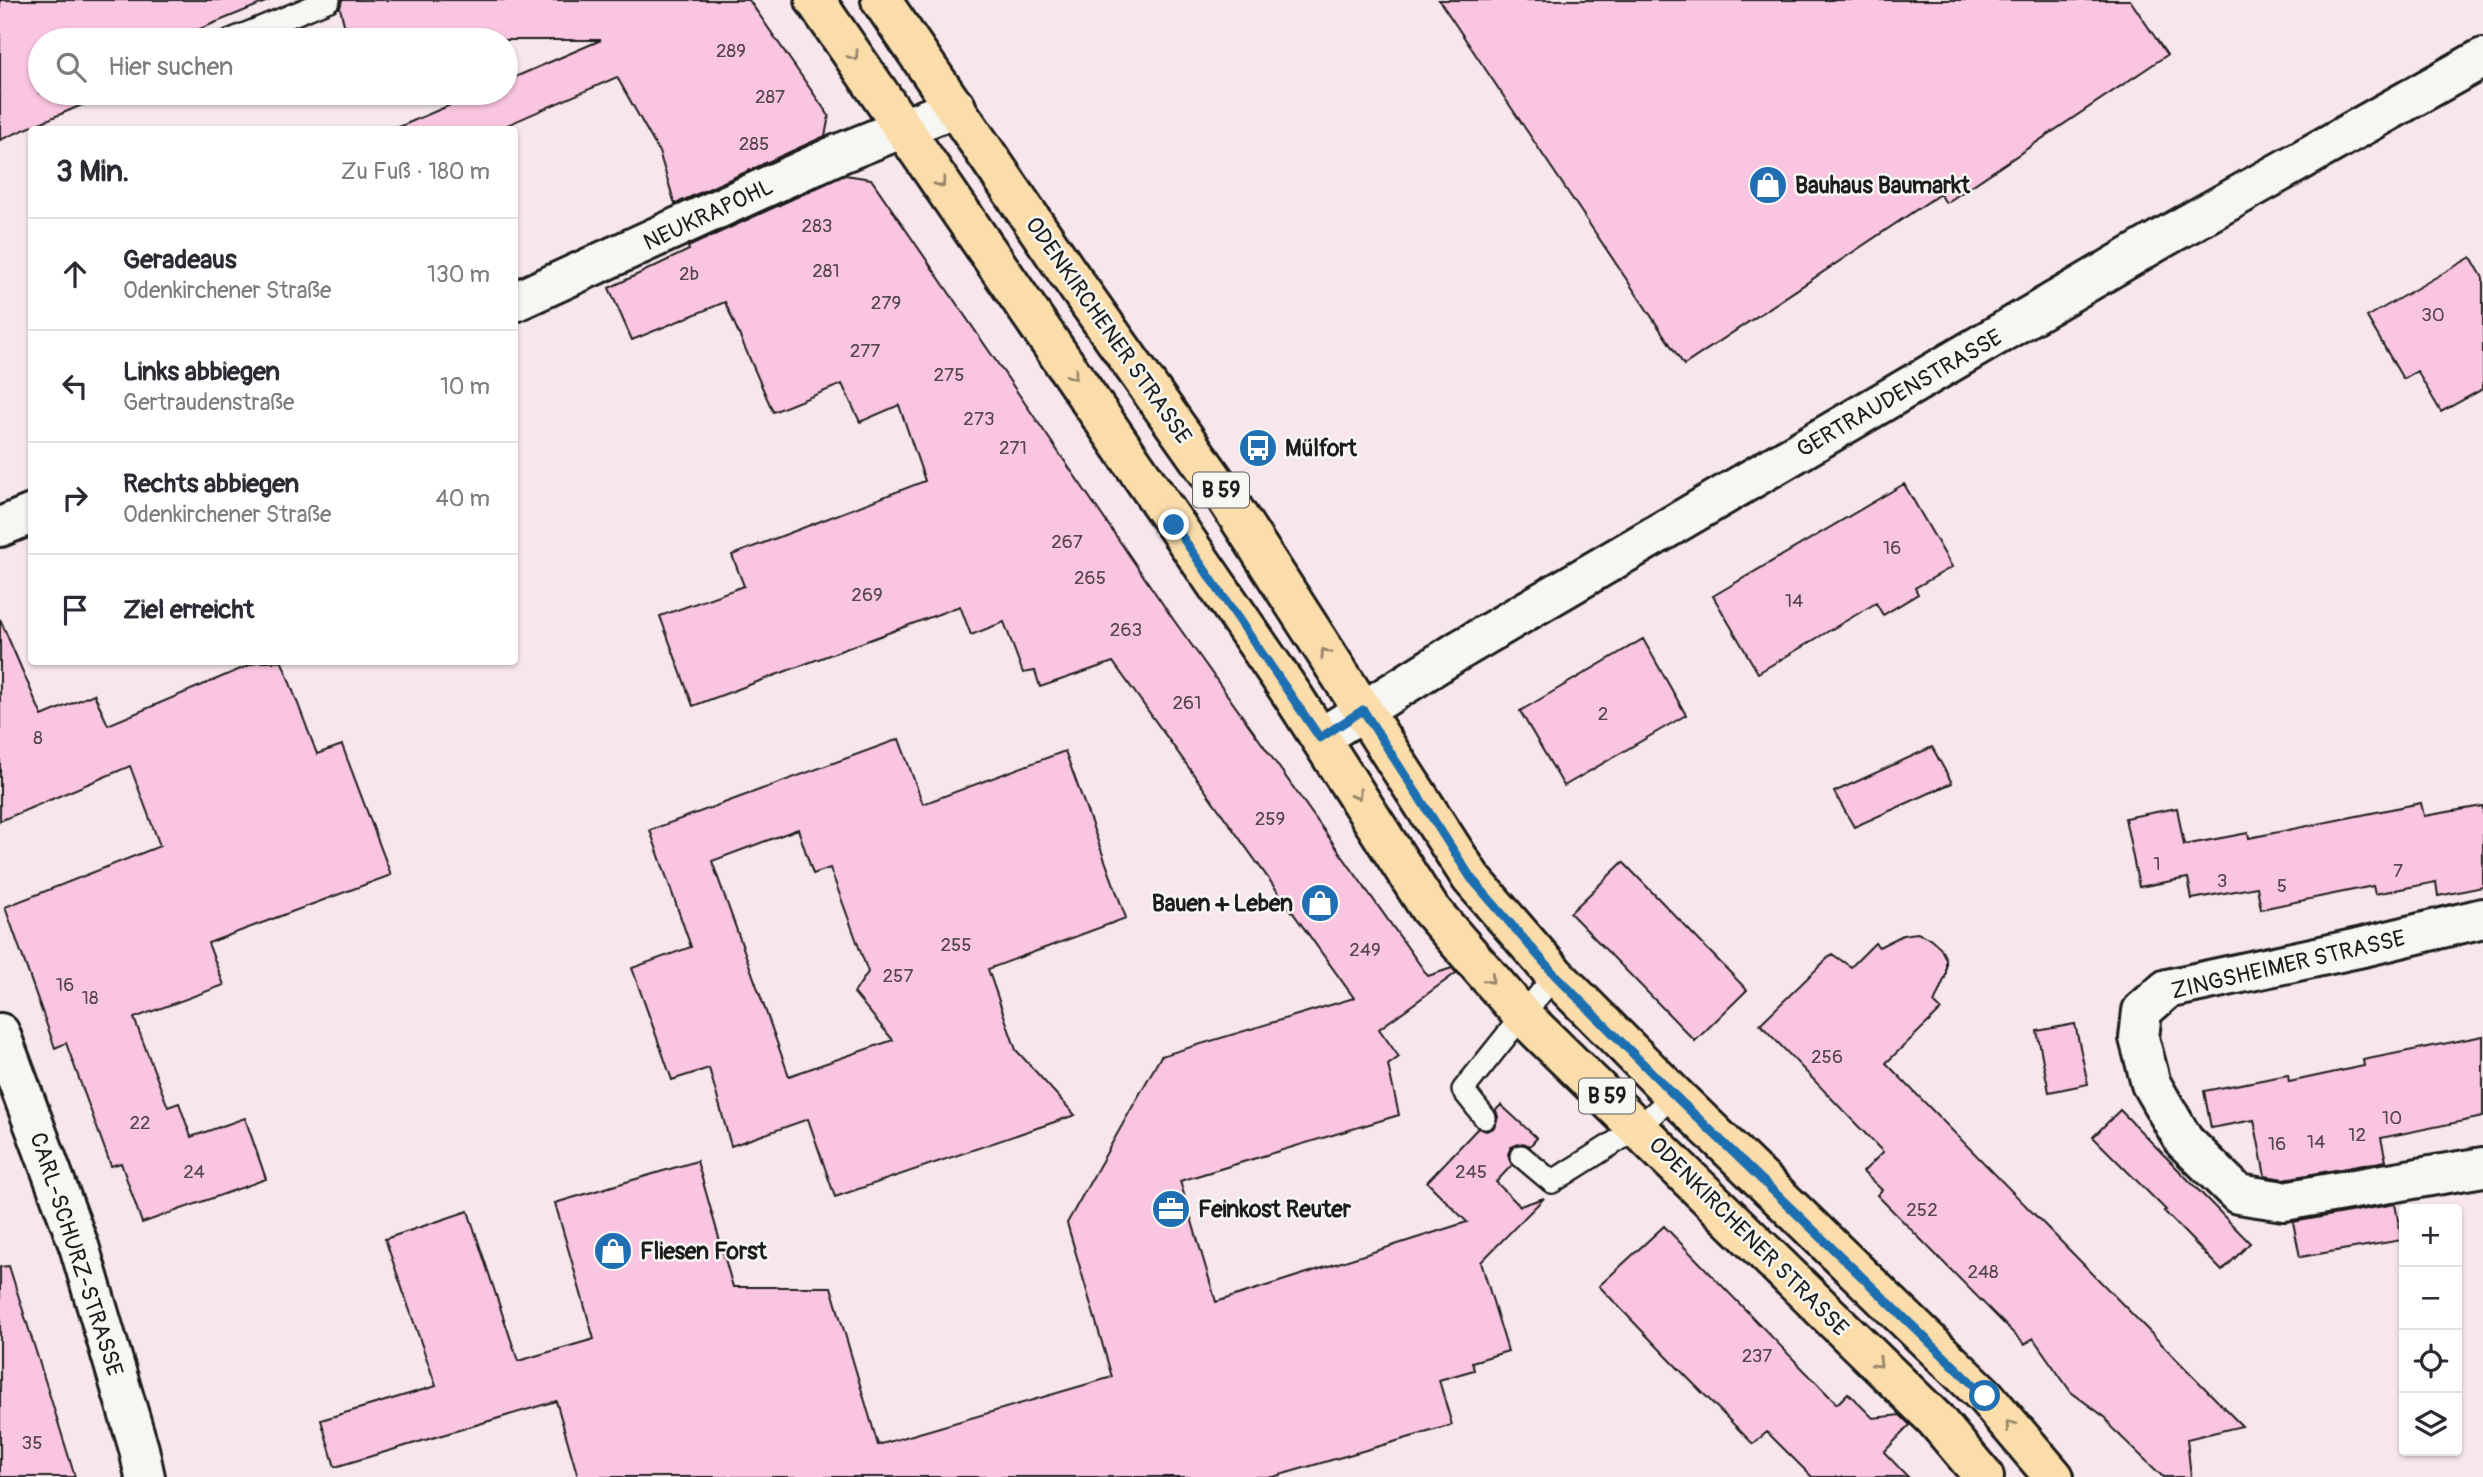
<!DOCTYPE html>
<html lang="de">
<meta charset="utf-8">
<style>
:root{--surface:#fff;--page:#f2f2f3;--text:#2b2b33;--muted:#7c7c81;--line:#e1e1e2}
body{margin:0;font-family:Pangolin,sans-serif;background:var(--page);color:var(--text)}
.controls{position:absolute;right:21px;bottom:21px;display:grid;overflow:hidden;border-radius:7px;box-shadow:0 2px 5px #0004}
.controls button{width:63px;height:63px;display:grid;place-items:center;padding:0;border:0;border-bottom:2px solid var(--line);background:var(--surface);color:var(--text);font:35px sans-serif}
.stop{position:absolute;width:21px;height:21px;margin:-16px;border:5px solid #1f6fb2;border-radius:50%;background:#fff}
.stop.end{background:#1f6fb2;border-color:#fff;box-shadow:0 2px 7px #0008}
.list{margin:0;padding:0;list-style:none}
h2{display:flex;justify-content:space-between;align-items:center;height:91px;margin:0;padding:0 28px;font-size:30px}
h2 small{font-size:23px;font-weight:400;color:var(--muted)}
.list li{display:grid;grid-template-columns:46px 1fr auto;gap:21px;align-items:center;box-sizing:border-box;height:112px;padding:0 28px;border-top:2px solid var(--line)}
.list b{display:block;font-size:26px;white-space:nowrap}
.list p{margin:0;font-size:23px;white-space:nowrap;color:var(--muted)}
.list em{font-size:23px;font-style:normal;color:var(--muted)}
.icon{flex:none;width:38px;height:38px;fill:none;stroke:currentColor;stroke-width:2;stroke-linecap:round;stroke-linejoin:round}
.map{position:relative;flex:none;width:2483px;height:1477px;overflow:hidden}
.search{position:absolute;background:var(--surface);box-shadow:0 2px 5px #0004;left:28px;top:28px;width:490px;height:77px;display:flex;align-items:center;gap:18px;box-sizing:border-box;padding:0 24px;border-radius:38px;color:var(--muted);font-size:26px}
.panel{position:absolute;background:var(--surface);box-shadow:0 2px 5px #0004;left:28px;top:126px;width:490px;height:539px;border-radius:7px}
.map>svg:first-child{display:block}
.building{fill:#fac5e0;stroke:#1c1c1c;stroke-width:2;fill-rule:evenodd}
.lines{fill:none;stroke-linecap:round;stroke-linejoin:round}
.lane-casing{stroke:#1c1c1c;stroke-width:26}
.street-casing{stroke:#1c1c1c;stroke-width:44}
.primary-casing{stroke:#1c1c1c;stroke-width:44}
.lane{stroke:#f6f6f2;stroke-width:21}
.street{stroke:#f6f6f2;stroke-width:38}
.primary{stroke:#faddab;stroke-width:38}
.oneway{stroke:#96866b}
.route{stroke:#1f6fb2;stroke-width:9}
.labels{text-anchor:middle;stroke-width:5;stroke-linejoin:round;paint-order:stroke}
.number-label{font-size:19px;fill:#54464d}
.shield{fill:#f6f6f2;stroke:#5d5d5c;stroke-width:2}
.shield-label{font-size:21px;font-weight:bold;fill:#1c1c1c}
.poi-label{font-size:23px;font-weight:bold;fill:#1c1c1c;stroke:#f6f6f2;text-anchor:start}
.street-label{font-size:23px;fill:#1c1c1c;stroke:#f6f6f2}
</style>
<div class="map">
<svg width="2483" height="1477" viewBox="0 0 2483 1477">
<rect width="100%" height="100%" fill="#f7e7ed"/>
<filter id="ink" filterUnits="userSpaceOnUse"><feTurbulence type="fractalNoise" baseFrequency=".0143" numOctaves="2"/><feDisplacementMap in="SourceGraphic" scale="14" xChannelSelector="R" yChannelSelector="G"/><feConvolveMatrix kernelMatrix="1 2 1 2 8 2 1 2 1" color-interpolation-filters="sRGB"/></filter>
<g filter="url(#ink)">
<path class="building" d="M0 0H268V1L173 40H40V93H110L0 140Z
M342 0H749L829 116 825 136 675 204 659 152 617 77 496 130H392L478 93H506V81L601 40H348L340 8Z
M1439 0H2130L2167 55 1946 203 1940 194 1684 365Z
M845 175 871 179 1173 619 1428 976 1452 968 1456 973 1379 1029 1399 1057 1388 1065 1399 1115 1180 1181 1216 1302 1467 1222 1427 1182 1478 1128 1486 1131 1494 1128 1498 1117 1496 1110 1501 1105 1537 1138 1530 1146 1523 1143 1511 1147 1508 1154 1512 1165 1496 1182 1520 1206 1544 1198 1481 1262 1508 1351 1472 1362 1474 1370 1439 1380 1452 1425 1273 1477H578L556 1401 335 1467 321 1420 436 1386 385 1239 468 1211 518 1361 594 1339 555 1203 697 1161 733 1287H831L878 1445 1112 1377 1067 1223 1161 1056 1354 998 1113 662 1040 687 1035 671 1023 673 1004 622 971 635 960 606 693 706 660 616 744 586 732 555 925 481 899 405 860 422 842 384 773 412 725 302 632 340 609 288 689 250 688 247Z
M2471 257 2483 278V389L2441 412 2417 371 2403 379 2367 317Z
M1904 484 1952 567 1915 588 1918 594 1883 615 1876 603 1758 673 1713 596Z
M0 619 42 716 94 694 108 725 257 662H282L317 754 342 745 391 875 208 943 224 985 134 1018 168 1107 179 1103 191 1137 245 1118 266 1179 142 1223 121 1163 111 1166 66 1043 55 1048 5 907 160 846 130 766 0 821Z
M1643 639 1686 715 1564 786 1520 711Z
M899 739 923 804 1065 751 1126 918 988 969 1016 1050 1075 1115 835 1197 808 1119 731 1146 709 1068 672 1080 632 968 691 947 650 830ZM798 829 813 874 830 868 868 972 854 993 893 1040 789 1076 712 861Z
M1932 747 1952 783 1854 827 1834 792Z
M2421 803 2424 816 2483 806V887L2438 896 2436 882 2375 894 2373 886 2261 909 2257 887 2192 899 2188 878 2139 887 2125 818 2177 808 2184 845 2248 833 2249 838Z
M1623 862 1747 990 1695 1041 1570 913Z
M1917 933 1930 938 1940 947 1946 959V975L1934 1003 1941 1010 1886 1063 2242 1426 2187 1439 2191 1477H2163L2111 1427 2106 1418 2071 1392 2033 1338 2025 1345 1877 1195 1882 1190 1863 1172 1883 1152 1760 1024 1832 954 1851 967 1875 943 1879 947 1903 935Z
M2075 1024 2088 1084 2049 1092 2037 1031Z
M2483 1036V1117L2381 1138 2386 1161 2284 1179 2265 1176 2254 1120 2211 1128 2204 1091 2288 1075 2289 1082 2364 1066 2363 1060Z
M2120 1110 2250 1243 2222 1271 2164 1211 2166 1210 2093 1137Z
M2395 1204 2402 1240 2300 1257 2293 1222Z
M1664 1226 1837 1404 1848 1393 1873 1418 1900 1415 1910 1425 1884 1452 1908 1477H1812L1767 1432 1753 1444 1673 1363 1599 1286Z
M9 1266 49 1393 75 1477H0V1267Z"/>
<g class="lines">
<defs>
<path id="lane" d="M231 40 329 0
M1485 1118 1463 1090 1555 975
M1521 1156 1552 1182 1639 1127 1674 1095"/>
<path id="street" d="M514 302 836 155 956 107
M0 527 32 514
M1320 738 1458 651 2161 239 2483 58
M2483 918 2363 947 2167 989 2142 1011 2139 1038 2151 1084 2184 1141 2238 1194 2284 1201 2483 1167
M0 1033 79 1246 139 1449 145 1477"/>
<path id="primary" d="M815 0 1293 696 1429 908 1522 1015 1935 1419 1984 1477
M881 0 1070 276 1221 490 1471 878 1555 975 1674 1095 1985 1396 2054 1477"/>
</defs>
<use href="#lane" class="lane-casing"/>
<use href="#street" class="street-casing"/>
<use href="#primary" class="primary-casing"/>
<use href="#lane" class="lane"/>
<use href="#street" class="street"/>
<use href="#primary" class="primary"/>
</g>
<defs><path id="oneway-chevron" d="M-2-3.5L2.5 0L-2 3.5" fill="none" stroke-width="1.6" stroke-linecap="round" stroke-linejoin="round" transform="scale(1.75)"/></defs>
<g class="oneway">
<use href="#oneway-chevron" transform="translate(854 56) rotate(56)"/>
<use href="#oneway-chevron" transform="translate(941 183) rotate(55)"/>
<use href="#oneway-chevron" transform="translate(1073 375) rotate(56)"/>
<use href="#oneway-chevron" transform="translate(1325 653) rotate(-123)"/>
<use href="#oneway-chevron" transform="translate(1357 795) rotate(57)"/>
<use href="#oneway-chevron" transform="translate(1490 979) rotate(49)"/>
<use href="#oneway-chevron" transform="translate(1878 1363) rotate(45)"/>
<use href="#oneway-chevron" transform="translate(2010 1425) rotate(-130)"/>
</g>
</g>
<g class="lines" filter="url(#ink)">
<path class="route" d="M1174 525 1320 738 1363 710 1471 878 1555 975 1674 1095 1985 1396"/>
</g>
<defs>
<symbol id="shop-disc" viewBox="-11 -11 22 22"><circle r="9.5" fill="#1f6fb2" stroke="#f6f6f2"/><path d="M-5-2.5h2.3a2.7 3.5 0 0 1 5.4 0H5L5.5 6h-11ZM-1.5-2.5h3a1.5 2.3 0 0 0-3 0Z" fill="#fff"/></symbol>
<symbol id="bus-disc" viewBox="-11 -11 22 22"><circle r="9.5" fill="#1f6fb2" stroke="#f6f6f2"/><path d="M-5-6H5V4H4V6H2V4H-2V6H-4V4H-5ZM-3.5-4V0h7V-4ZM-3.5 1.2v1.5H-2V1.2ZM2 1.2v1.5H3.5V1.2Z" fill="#fff"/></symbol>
<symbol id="office-disc" viewBox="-11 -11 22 22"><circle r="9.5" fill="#1f6fb2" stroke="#f6f6f2"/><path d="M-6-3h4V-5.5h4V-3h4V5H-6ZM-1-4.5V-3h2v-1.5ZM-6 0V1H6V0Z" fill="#fff"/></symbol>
</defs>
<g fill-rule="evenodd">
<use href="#shop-disc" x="1746" y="163" width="44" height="44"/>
<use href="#bus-disc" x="1236" y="426" width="44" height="44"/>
<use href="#shop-disc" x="1298" y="881" width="44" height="44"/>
<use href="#office-disc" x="1149" y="1187" width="44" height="44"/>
<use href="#shop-disc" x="591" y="1229" width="44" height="44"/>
</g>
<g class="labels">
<g class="number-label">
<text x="731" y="57">289</text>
<text x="770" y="103">287</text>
<text x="754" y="150">285</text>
<text x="817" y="232">283</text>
<text x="826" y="277">281</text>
<text x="689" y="280">2b</text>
<text x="886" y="309">279</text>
<text x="2433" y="321">30</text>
<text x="865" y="357">277</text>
<text x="949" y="381">275</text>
<text x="979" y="425">273</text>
<text x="1013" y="454">271</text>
<text x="1067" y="548">267</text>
<text x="1892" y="554">16</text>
<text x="1090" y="584">265</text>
<text x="867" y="601">269</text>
<text x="1794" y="607">14</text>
<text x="1126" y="636">263</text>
<text x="1187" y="709">261</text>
<text x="1603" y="720">2</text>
<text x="38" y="744">8</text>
<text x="1270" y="825">259</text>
<text x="2157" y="870">1</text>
<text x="2398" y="877">7</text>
<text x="2222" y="887">3</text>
<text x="2282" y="892">5</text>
<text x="956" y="951">255</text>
<text x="1365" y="956">249</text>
<text x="898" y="982">257</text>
<text x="65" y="991">16</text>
<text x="90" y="1004">18</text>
<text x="1827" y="1063">256</text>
<text x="2392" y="1124">10</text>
<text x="140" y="1129">22</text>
<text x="2357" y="1141">12</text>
<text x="2316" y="1148">14</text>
<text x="2277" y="1150">16</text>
<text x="194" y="1178">24</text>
<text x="1471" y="1178">245</text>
<text x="1922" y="1216">252</text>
<text x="1983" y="1278">248</text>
<text x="1757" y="1362">237</text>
<text x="32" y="1449">35</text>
</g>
<g class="shield">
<rect x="1193" y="472.5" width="56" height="35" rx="5"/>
<rect x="1579" y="1078.5" width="56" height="35" rx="5"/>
</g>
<g class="shield-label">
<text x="1221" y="497">B 59</text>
<text x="1607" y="1103">B 59</text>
</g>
<g class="poi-label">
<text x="1795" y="193">Bauhaus Baumarkt</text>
<text x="1285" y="456">Mülfort</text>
<text x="1293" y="911" text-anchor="end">Bauen + Leben</text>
<text x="1198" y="1217">Feinkost Reuter</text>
<text x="640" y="1259">Fliesen Forst</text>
</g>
<g class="street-label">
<text transform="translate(708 214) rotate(-25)" y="8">NEUKRAPOHL</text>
<text transform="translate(1109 330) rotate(55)" y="8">ODENKIRCHENER STRASSE</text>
<text transform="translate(1899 393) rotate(-30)" y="8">GERTRAUDENSTRASSE</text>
<text transform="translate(2288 964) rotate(-13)" y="8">ZINGSHEIMER STRASSE</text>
<text transform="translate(1749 1236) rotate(45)" y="8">ODENKIRCHENER STRASSE</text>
<text transform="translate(77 1254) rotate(72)" y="8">CARL-SCHURZ-STRASSE</text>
</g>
</g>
</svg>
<div class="controls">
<button>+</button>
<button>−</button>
<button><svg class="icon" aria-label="locate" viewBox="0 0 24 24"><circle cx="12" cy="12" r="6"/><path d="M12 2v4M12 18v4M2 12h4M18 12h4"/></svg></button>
<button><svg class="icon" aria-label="layers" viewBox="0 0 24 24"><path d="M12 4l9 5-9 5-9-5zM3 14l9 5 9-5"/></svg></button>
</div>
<div class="stop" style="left:1985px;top:1396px"></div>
<div class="stop end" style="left:1174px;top:525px"></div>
<div class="search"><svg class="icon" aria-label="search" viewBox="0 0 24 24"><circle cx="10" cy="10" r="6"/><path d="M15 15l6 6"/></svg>Hier suchen</div>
<section class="panel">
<h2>3 Min.<small>Zu Fuß · 180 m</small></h2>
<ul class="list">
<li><svg class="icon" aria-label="ahead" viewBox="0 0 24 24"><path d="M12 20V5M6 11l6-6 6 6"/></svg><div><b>Geradeaus</b><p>Odenkirchener Straße</p></div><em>130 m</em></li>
<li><svg class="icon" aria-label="left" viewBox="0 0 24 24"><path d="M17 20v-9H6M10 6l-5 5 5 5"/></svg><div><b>Links abbiegen</b><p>Gertraudenstraße</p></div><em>10 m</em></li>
<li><svg class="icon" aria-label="right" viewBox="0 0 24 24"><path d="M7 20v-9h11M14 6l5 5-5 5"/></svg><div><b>Rechts abbiegen</b><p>Odenkirchener Straße</p></div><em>40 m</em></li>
<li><svg class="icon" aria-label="arrive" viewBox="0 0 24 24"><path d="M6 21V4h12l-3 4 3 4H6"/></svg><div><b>Ziel erreicht</b></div></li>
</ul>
</section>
</div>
